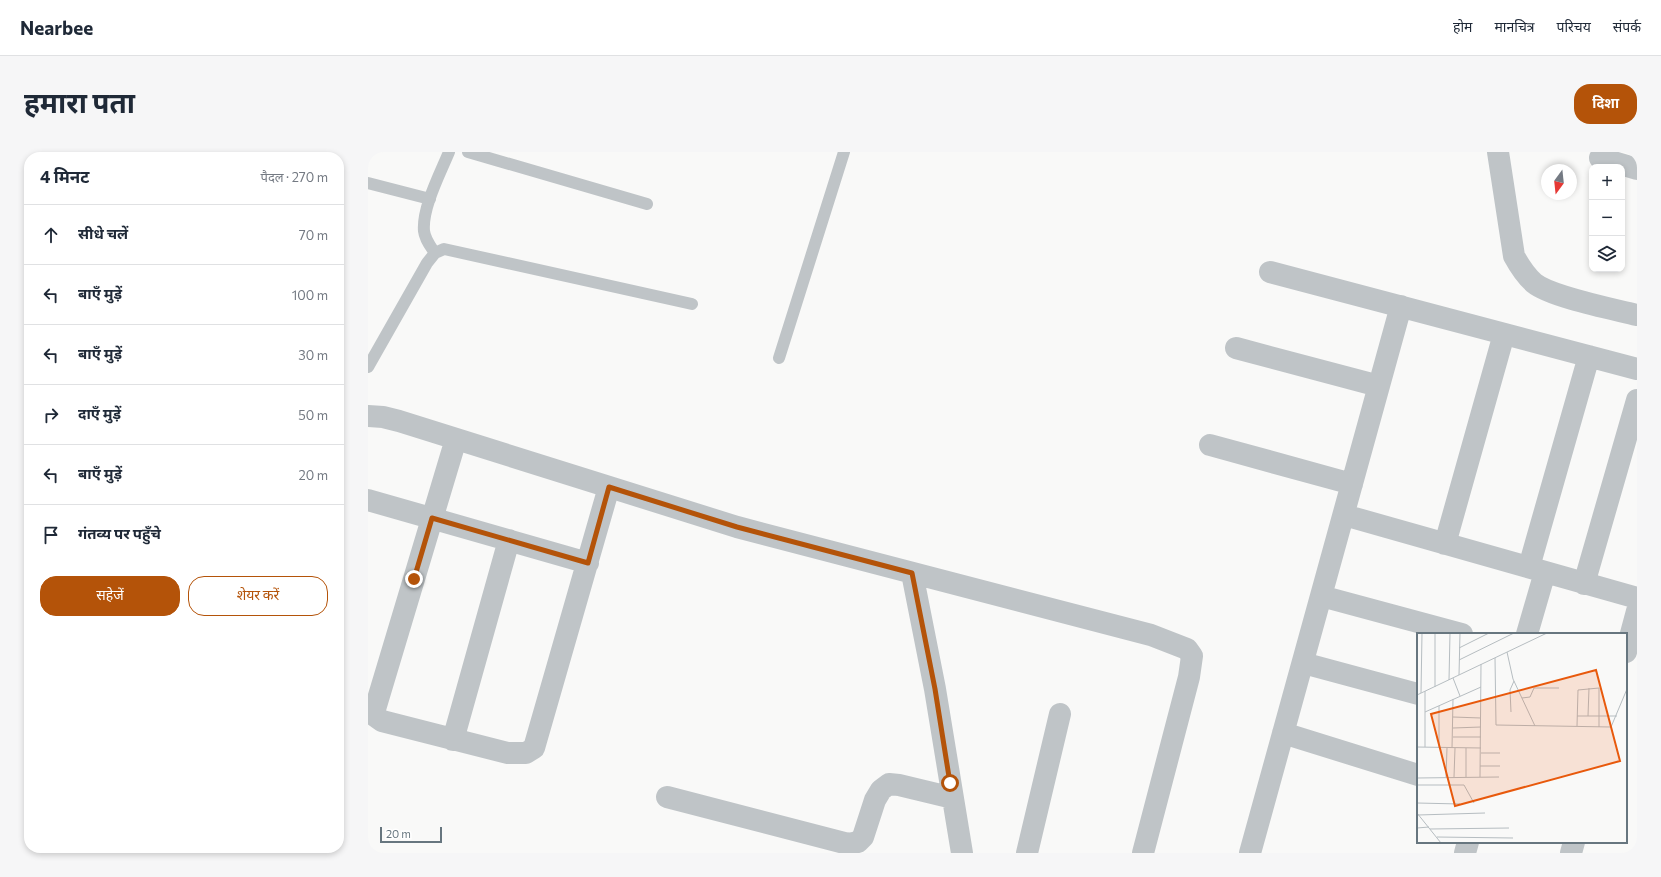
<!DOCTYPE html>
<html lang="hi">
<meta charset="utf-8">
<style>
:root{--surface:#fff;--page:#f6f6f7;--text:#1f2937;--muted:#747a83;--line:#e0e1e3;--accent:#b45309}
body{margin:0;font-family:Commissioner,"Noto Sans Devanagari",sans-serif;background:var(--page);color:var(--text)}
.controls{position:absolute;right:12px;top:12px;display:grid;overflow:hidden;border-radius:8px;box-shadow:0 2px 6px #0003}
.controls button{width:36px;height:36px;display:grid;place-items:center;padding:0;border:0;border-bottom:1px solid var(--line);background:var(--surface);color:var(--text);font:20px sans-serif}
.compass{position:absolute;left:1173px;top:12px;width:36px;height:36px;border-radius:50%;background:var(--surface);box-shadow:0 2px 6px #0003;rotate:195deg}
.scale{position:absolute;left:12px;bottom:10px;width:62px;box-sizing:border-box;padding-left:4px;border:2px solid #67767f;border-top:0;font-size:11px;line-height:14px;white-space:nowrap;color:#67767f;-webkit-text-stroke:3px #fff;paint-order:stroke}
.stop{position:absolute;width:12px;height:12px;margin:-9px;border:3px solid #b45309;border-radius:50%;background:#fff}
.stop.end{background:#b45309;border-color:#fff;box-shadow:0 1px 4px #0008}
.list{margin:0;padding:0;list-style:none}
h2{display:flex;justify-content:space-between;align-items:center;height:52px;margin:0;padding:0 16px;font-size:17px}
h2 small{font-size:13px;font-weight:400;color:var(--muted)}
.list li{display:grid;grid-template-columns:26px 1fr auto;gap:12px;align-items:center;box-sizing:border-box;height:60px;padding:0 16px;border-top:1px solid var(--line)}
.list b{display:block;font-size:15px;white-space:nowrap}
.list em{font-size:13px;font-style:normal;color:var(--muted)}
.actions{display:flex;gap:8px;padding:12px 16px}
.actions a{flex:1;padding:9px 0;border:1px solid var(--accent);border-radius:16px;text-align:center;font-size:14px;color:var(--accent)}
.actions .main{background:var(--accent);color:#fff}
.icon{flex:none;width:22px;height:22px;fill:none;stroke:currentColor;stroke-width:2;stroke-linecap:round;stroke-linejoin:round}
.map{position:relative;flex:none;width:1269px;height:701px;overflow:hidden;border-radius:16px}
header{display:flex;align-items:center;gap:24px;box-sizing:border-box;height:56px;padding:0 20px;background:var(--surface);border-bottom:1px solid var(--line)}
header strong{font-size:19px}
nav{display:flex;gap:22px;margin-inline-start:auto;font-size:14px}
.intro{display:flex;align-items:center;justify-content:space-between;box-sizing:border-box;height:96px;padding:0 24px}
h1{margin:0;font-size:28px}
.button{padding:10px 18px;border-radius:16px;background:var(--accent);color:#fff;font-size:14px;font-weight:700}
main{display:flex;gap:24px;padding:0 24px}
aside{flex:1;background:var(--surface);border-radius:16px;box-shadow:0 2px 6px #0003}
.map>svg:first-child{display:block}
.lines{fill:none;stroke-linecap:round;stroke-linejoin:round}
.service{stroke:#bfc4c7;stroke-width:12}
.minor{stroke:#bfc4c7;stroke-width:22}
.route{stroke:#b45309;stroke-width:5}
.inset-road{fill:none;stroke:#b6bdc1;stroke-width:1}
.view{fill:#e8590c;fill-opacity:0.15;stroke:#e8590c;stroke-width:2}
.inset-edge{fill:none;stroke:#67767f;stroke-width:2}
</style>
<header>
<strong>Nearbee</strong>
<nav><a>होम</a><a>मानचित्र</a><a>परिचय</a><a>संपर्क</a></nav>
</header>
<div class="intro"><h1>हमारा पता</h1><a class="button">दिशा</a></div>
<main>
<aside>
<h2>4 मिनट<small>पैदल · 270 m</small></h2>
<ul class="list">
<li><svg class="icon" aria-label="ahead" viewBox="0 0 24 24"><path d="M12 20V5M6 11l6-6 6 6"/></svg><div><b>सीधे चलें</b></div><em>70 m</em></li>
<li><svg class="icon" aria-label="left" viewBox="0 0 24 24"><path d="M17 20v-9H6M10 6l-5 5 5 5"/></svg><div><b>बाएँ मुड़ें</b></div><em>100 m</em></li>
<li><svg class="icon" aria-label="left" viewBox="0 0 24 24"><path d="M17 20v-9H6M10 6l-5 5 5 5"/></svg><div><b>बाएँ मुड़ें</b></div><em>30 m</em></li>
<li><svg class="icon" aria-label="right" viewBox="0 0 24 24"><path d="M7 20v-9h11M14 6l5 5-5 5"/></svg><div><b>दाएँ मुड़ें</b></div><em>50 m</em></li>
<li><svg class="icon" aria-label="left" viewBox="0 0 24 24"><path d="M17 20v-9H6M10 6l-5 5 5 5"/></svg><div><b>बाएँ मुड़ें</b></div><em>20 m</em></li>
<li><svg class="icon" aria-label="arrive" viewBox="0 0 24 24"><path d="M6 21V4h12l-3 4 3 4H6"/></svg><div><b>गंतव्य पर पहुँचे</b></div></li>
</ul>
<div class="actions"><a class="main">सहेजें</a><a>शेयर करें</a></div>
</aside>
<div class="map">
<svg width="1269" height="701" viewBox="0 0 1269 701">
<rect width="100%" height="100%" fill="#f9f9f8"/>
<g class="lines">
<path class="service" d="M100 0 279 52
M0 31 62 47
M67 101C63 95 57 88 56 79 54 56 72 22 81 0
M411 206 476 0
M0 215 59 111 67 101 76 97 324 152"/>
<path class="minor" d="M1130 0 1146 104C1152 115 1157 123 1166 131 1183 145 1245 157 1269 163
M1232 6 1269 17
M902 120 1269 217
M868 196 1011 234
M0 264 15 265 31 269 369 375 783 483 819 497 824 504 821 525 775 701
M88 287 7 557V564L14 569 140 601H158L166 596 241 335
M842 293 984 332
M0 348 220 411
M976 363 1269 446
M1077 392 1136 182
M1161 415 1221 204
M544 421 567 537 594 701
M1216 432 1269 248
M953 444 1094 482
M1159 482 1177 420
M1258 500 1269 459
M935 511 1050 542
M915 581 1050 623
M85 588 141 388
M299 645 480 692 490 690 495 685 507 648 513 638 521 632 531 633 585 646
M659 701 692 562
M882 701 1033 154
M1097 701 1100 690
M1203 701 1206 690"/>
</g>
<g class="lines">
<path class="route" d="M46 427 64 366 220 411 241 335 369 375 544 421 567 537 582 631"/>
</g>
<g transform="translate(1049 481)">
<rect width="210" height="210" fill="#f9f9f8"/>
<path class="inset-road" d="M42 15 72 0M90 19 96 46 118 93M78 25 79 92 194 94 210 56M42 27 97 0M42 42 43 0M36 45 43 63M32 47 33 0M18 54V0M4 60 5 0M0 62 130 0M105 65 113 64 117 55H142M8 79 64 54M94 79 93 57 97 48M160 83H200M171 83 172 55M36 84 64 85M160 93 161 57 182 55V94M36 95 64 94M36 104H64M0 114 64 115M8 114V58M22 115V73M35 115 36 66M64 120H83M63 133H83M29 144 30 115M37 144 38 115M49 144V115M63 144 64 31M0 145 82 144M0 152H47L57 170M0 170 43 171M0 180 24 210M1 182 68 180M0 195 12 194M13 196 92 195M20 204 96 205"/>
<path class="view" d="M179 37 203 128 38 173 14 81Z"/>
<rect width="210" height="210" class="inset-edge"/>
</g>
</svg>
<div class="controls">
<button>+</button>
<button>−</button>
<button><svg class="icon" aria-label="layers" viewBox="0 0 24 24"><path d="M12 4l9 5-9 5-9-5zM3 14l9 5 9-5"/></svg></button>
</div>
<svg class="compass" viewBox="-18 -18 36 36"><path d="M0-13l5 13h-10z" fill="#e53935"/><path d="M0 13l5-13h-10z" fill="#747a83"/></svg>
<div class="scale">20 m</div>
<div class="stop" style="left:582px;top:631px"></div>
<div class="stop end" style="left:46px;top:427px"></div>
</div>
</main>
